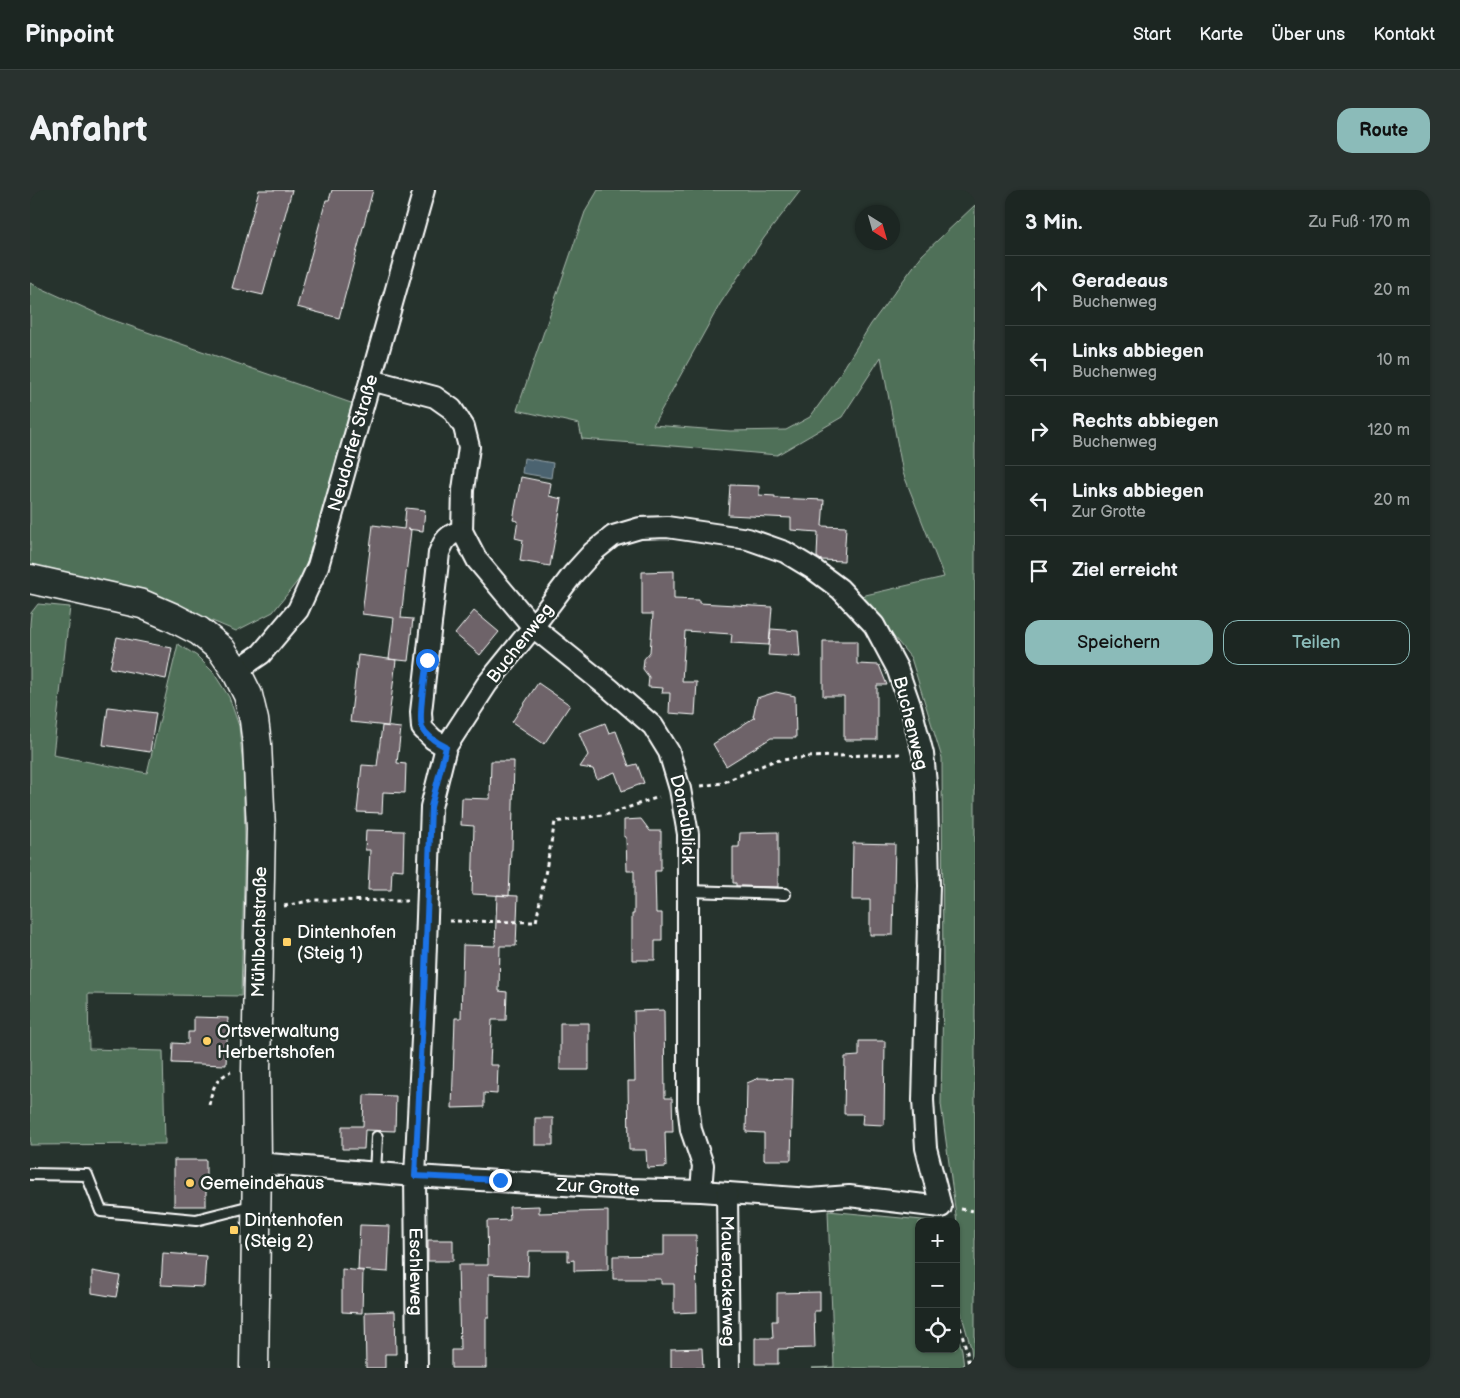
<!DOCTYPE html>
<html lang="de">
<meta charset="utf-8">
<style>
:root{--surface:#1c2622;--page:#29322f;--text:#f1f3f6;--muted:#a0a5a5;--line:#3a4340;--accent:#8bbbb9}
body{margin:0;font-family:"Balsamiq Sans",sans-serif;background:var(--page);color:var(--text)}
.controls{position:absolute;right:15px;bottom:15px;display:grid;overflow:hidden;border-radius:10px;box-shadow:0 1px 4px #0004}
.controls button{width:45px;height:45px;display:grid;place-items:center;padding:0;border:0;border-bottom:1px solid var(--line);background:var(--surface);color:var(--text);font:25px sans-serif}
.compass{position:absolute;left:825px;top:15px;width:45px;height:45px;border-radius:50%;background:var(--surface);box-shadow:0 1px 4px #0004;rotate:143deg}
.stop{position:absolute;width:15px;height:15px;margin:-11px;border:4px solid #1a73e8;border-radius:50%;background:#fff}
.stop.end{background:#1a73e8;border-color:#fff;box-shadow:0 1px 5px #0008}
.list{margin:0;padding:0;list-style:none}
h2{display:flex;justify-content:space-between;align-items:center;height:65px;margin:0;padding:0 20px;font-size:21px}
h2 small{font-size:16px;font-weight:400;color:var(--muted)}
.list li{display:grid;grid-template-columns:32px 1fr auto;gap:15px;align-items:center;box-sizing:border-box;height:70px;padding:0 20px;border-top:1px solid var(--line)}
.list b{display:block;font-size:19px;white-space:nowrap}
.list p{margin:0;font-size:16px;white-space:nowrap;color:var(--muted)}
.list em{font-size:16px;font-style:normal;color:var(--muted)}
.actions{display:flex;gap:10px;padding:15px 20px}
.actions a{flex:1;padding:11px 0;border:1px solid var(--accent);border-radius:15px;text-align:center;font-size:18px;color:var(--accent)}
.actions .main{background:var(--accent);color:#111}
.icon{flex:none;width:28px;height:28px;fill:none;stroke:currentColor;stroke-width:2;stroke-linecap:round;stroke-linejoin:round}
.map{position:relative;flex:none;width:945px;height:1178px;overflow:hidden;border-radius:15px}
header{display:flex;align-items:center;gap:30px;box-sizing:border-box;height:70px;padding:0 25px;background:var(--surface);border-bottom:1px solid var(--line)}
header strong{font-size:24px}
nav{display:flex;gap:28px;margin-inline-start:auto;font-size:18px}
.intro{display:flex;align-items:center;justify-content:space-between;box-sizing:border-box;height:120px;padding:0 30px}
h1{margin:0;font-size:35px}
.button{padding:12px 22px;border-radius:15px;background:var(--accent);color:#111;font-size:18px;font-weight:700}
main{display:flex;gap:30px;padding:0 30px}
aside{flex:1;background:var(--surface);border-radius:15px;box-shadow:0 1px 4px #0004}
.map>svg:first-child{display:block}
.green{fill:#507059;stroke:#a8b8ac}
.water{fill:#4c6470;stroke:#94a2a9}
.building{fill:#6e6469;stroke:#fff}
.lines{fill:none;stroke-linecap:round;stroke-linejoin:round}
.service-casing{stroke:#fff;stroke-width:14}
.minor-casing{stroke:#fff;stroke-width:24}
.secondary-casing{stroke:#fff;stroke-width:31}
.path{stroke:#fff;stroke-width:3;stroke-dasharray:4 4;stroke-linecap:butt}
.service{stroke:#26332d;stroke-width:10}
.minor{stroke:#26332d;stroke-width:20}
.secondary{stroke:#26332d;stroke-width:28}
.route{stroke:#1a73e8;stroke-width:6}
.poi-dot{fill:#ffd166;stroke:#26332d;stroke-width:2}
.labels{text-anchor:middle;stroke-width:5;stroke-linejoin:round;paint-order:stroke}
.street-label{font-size:18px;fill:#fff;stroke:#26332d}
.poi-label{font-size:18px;fill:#fff;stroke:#26332d;text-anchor:start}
</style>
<header>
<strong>Pinpoint</strong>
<nav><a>Start</a><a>Karte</a><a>Über uns</a><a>Kontakt</a></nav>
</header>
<div class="intro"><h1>Anfahrt</h1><a class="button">Route</a></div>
<main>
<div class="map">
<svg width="945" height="1178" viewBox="0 0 945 1178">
<rect width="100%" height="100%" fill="#26332d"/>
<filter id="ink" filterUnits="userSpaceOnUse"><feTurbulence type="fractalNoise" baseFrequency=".02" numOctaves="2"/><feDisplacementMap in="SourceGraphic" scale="10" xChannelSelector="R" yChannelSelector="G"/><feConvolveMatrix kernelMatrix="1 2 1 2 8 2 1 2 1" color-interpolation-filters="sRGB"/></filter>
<g filter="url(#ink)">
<path class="green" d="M568 0H771L734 48 690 114 623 235 700 241 756 240 780 227 802 197 841 134 892 65 945 15V1178H943L941 1158 926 1105V1039L927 1033 911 914 913 803 912 568 881 468 831 406 914 387 873 283 851 167 812 227 747 265 668 258 552 249 549 234 487 220 555 22Z
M0 93 77 128 324 214 274 383 243 422 206 441 163 423 0 381Z
M8 414 40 417 23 565 117 583 148 454 167 466 183 482 199 507 209 536 213 577 215 647 211 806 58 804 59 859 133 861 135 954 0 955V434L1 423Z
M798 1021 903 1031 889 1032V1159H926V1140L932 1160 934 1178H782L804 1177Z"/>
<path class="water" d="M494 268 523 273 521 288 492 283Z"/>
<path class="building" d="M229 0H262L233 105 202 98Z
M302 0H343L309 128 267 117 296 10H299Z
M491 287 521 293 519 306 532 309 520 376 490 371 493 350 485 348 488 331 483 330Z
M700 295 729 296V305L745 306V308L794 310 792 336 816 337 814 371 791 370 787 367 788 342 761 340V328L698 325Z
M376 318 395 320 393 341 377 339 381 340 371 428 383 429 378 471 359 469 364 428 332 424 343 335 374 339Z
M644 381V409L669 410V413L742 417 739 455 701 453 702 444 655 441 652 492H667L665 525 639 523 640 503H632L633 498 618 497 619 487 613 479 614 469 620 462 623 424H612V382Z
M444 421 469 442 450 465 425 444Z
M741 439 768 441 770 467 738 465Z
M87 447 142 458 136 489 80 478Z
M793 451H827V474L849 475 857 495H847V550H814V506H793Z
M328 465 366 470 358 536 320 532Z
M508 493 540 515 514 554 482 532Z
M746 502 765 506 766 548H741L696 576 683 554 725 527H723L727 508Z
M78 517 126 523 120 562 73 555Z
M575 533 579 543 586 541 599 576 607 574 614 593 592 601 585 582 567 589 563 579 550 577 558 565 549 543Z
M352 536 371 538 367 573 376 574 375 603 353 602 352 623 327 622 332 575 347 576Z
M461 571H484L482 660H481L479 706 442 704 444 636 431 635 432 608 460 609Z
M611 629 620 641H631V681H625L626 723H632V751H625V770H602V724H604V681H597L596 647H594V630Z
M336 640 374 641 373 680 362 679 361 700H338L340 660H335Z
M748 642V697L706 696V693H703V657H709L710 643Z
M823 653 865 654 863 745H840V710H822Z
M467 705 488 706 486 756H470L469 801 477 802 476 830H462L460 875H468L467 904 454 903V917L422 918 425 828H431L433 755 465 756Z
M634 820 635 908H642L643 942H635L636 977 617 978 616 960H599L598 891H605L604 821Z
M164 827 198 828 196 875 142 873 143 853 158 854V842H164Z
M530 833H559V880H530Z
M829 851H855L854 935 832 934 833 924H814L815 867 829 866Z
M729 888 763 889 761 970H734V943L716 942 717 893Z
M334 905 366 906 365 941 335 940 334 959H312V936H333Z
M505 928H523V955H505Z
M144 970H176V1016H144Z
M509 1016V1023L578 1021V1080L544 1081V1070L538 1071V1061H499L498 1086 459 1084V1128H456V1178H421V1160H430L428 1075H458L457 1031 480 1030 479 1017Z
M330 1035 360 1036 358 1082 328 1080Z
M634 1045H666L667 1122 644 1123V1094H631V1089H583V1066L634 1065Z
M398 1050H423V1071H398Z
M133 1063 176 1066 174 1097 131 1095Z
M312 1079 333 1081 332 1123 312 1122Z
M62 1081 90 1086 86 1107 62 1103Z
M790 1102V1121H784L785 1158 748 1159V1174H725V1148H743L742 1131H747V1103Z
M365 1121 366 1164H355V1178H336L335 1122Z
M672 1158 673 1178H641V1159Z"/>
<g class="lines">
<defs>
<path id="service" d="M658 701 755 704
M345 982 347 947
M0 984 57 985 71 1021 166 1030 225 1015"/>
<g id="minor">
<path id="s1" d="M341 190 405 207 422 219 434 237 439 257 433 300 432 341 447 370 503 437 579 498 623 536 639 562 650 599 658 644V915L661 940 673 975 671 1001"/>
<path id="s2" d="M206 481 231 464 268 420 288 376 394 0"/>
<path d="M416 557 403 549 392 538 391 522 409 363C414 350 418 344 432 341"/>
<path id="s3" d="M227 973 385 986 599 999 671 1001 780 1009 819 1006 911 1017 896 958 893 910 899 696 897 603 893 564 881 518 867 478 844 435 810 399 783 379 755 362 718 349 637 337 610 338 583 346 563 362 543 384 503 437 457 494 416 557 401 617 394 809 385 986 387 1178"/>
<path id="s4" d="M697 1003 699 1178"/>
</g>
<path id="secondary" d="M0 389 112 414 142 427 169 441 191 459 206 481 218 505 224 530 227 554 231 638 226 882 227 973 224 1178"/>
</defs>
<use href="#service" class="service-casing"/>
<use href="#minor" class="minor-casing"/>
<use href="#secondary" class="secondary-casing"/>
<path class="path" d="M671 596 692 593 743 571 778 567 872 564
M254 716 284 710 377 711
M419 731 506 732 525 632 579 624 629 607
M179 915C182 900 185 888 201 882
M931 1019 944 1021 945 1023
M926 1122 937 1162 939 1178"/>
<use href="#service" class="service"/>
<use href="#minor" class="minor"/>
<use href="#secondary" class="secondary"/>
</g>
</g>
<g class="lines" filter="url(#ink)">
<path class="route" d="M397 470C395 486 388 524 392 537 396 546 408 553 416 557L401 617 394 808 385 986 470 990"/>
</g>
<g class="poi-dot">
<rect x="252" y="747" width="10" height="10" rx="2.5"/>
<circle cx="177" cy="851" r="5"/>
<circle cx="160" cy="993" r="5"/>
<rect x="199" y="1035" width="10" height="10" rx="2.5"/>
</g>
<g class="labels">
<g class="street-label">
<text dy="6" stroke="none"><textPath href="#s2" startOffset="264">Neudorfer Straße</textPath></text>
<text transform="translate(490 453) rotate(-52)" y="6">Buchenweg</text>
<text transform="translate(881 533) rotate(76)" y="6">Buchenweg</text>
<text dy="6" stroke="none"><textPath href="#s1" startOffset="589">Donaublick</textPath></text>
<text transform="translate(229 742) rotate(-89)" y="6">Mühlbachstraße</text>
<text dy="6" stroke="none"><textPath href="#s3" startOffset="342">Zur Grotte</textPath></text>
<text dy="6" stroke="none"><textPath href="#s3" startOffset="2369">Eschleweg</textPath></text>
<text dy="6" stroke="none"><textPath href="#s4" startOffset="88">Mauerackerweg</textPath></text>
</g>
<g class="poi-label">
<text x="267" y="748">Dintenhofen<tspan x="267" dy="21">(Steig 1)</tspan></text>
<text x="187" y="847">Ortsverwaltung<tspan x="187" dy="21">Herbertshofen</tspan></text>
<text x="170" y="999">Gemeindehaus</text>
<text x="214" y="1036">Dintenhofen<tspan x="214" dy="21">(Steig 2)</tspan></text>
</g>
</g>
</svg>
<div class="controls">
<button>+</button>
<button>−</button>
<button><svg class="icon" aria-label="locate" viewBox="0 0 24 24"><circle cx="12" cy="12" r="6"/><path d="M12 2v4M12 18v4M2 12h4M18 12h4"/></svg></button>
</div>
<svg class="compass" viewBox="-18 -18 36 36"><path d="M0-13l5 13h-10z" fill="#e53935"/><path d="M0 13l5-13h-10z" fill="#a0a5a5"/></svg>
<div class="stop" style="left:397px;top:470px"></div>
<div class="stop end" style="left:470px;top:990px"></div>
</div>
<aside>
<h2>3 Min.<small>Zu Fuß · 170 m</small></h2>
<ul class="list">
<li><svg class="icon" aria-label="ahead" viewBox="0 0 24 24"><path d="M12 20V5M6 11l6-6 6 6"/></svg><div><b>Geradeaus</b><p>Buchenweg</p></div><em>20 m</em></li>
<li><svg class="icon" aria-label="left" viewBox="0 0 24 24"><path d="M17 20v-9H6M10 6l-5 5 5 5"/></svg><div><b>Links abbiegen</b><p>Buchenweg</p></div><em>10 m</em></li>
<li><svg class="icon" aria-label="right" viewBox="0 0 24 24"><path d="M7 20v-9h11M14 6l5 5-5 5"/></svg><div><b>Rechts abbiegen</b><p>Buchenweg</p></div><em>120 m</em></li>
<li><svg class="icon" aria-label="left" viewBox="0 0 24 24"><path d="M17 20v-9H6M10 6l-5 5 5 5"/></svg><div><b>Links abbiegen</b><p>Zur Grotte</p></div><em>20 m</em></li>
<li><svg class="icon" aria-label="arrive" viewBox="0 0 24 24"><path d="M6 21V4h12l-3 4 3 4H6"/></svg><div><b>Ziel erreicht</b></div></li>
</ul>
<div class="actions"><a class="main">Speichern</a><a>Teilen</a></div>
</aside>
</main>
